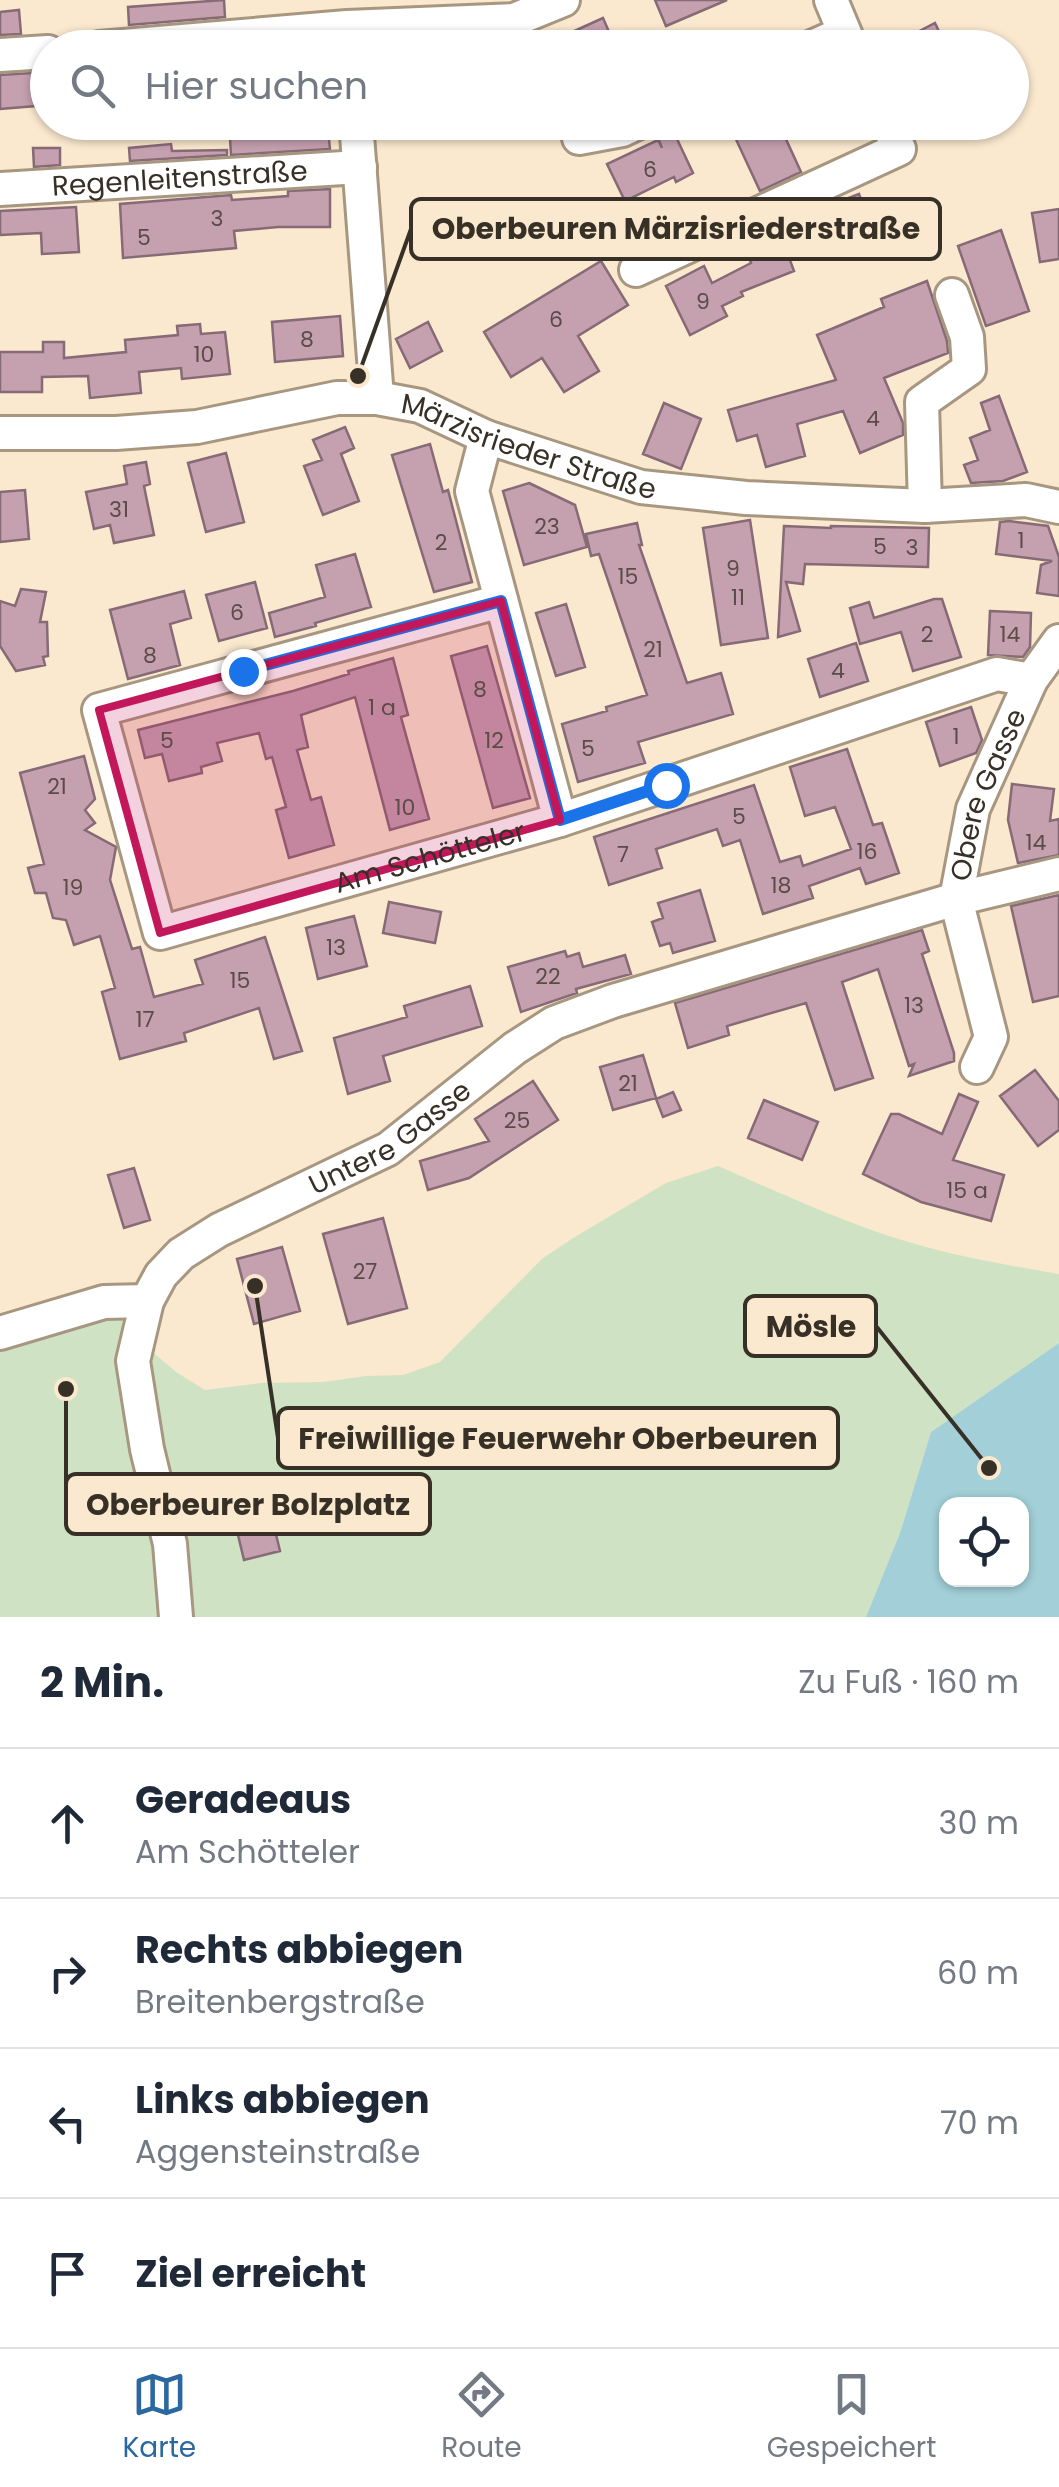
<!DOCTYPE html>
<html lang="de">
<meta charset="utf-8">
<style>
:root{--surface:#fff;--page:#f2f2f3;--text:#1f2937;--muted:#747a83;--line:#e0e1e3;--accent:#2b689f}
body{margin:0;font-family:Poppins,sans-serif;background:var(--page);color:var(--text)}
.controls{position:absolute;right:30px;bottom:30px;display:grid;overflow:hidden;border-radius:20px;box-shadow:0 2px 8px #0004}
.controls button{width:90px;height:90px;display:grid;place-items:center;padding:0;border:0;border-bottom:2px solid var(--line);background:var(--surface);color:var(--text);font:50px sans-serif}
.stop{position:absolute;width:30px;height:30px;margin:-22px;border:8px solid #1a73e8;border-radius:50%;background:#fff}
.stop.end{background:#1a73e8;border-color:#fff;box-shadow:0 2px 10px #0008}
.list{margin:0;padding:0;list-style:none}
h2{display:flex;justify-content:space-between;align-items:center;height:130px;margin:0;padding:0 40px;font-size:42px}
h2 small{font-size:32px;font-weight:400;color:var(--muted)}
.list li{display:grid;grid-template-columns:65px 1fr auto;gap:30px;align-items:center;box-sizing:border-box;height:150px;padding:0 40px;border-top:2px solid var(--line)}
.list b{display:block;font-size:38px;white-space:nowrap}
.list p{margin:0;font-size:32px;white-space:nowrap;color:var(--muted)}
.list em{font-size:32px;font-style:normal;color:var(--muted)}
.icon{flex:none;width:55px;height:55px;fill:none;stroke:currentColor;stroke-width:2;stroke-linecap:round;stroke-linejoin:round}
.map{position:relative;flex:none;width:1059px;height:1617px;overflow:hidden}
.search{position:absolute;background:var(--surface);box-shadow:0 2px 8px #0004;left:30px;right:30px;top:30px;height:110px;display:flex;align-items:center;gap:25px;box-sizing:border-box;padding:0 35px;border-radius:55px;color:var(--muted);font-size:38px}
.sheet{height:730px;background:var(--surface)}
nav{display:flex;justify-content:space-around;align-items:center;box-sizing:border-box;height:140px;border-top:2px solid var(--line);background:var(--surface);font-size:28px;color:var(--muted)}
nav a{display:grid;justify-items:center;gap:5px}
nav .on{color:var(--accent)}
.map>svg:first-child{display:block}
.green{fill:#cfe3c4}
.water{fill:#a3cfd8;fill-rule:evenodd}
.building{fill:#c5a0af;stroke:#866a75;stroke-width:2.5}
.lines{fill:none;stroke-linecap:round;stroke-linejoin:round}
.minor-casing{stroke:#a89780;stroke-width:38}
.minor{stroke:#fff;stroke-width:32}
.route{stroke:#1a73e8;stroke-width:12}
.marked{fill:#c2185b;fill-opacity:0.2;stroke:#c2185b;stroke-width:8;stroke-linejoin:round}
.labels{text-anchor:middle;stroke-width:8;stroke-linejoin:round;paint-order:stroke}
.number-label{font-size:22px;fill:#5a4c48}
.street-label{font-size:28px;fill:#373026;stroke:#fae8cf}
.leader{fill:none;stroke:#373026;stroke-width:4}
.callout-dot{fill:#373026;stroke:#fae8cf;stroke-width:4}
.callout{fill:#fae8cf;stroke:#373026;stroke-width:4}
.callout-label{font-size:30px;text-anchor:middle;font-weight:bold;fill:#373026}
</style>
<div class="map">
<svg width="1059" height="1617" viewBox="0 0 1059 1617">
<rect width="100%" height="100%" fill="#fae8cf"/>
<path class="green" d="M718 1166C789 1197 861 1231 937 1250 977 1260 1018 1267 1059 1274V1343L931 1432 900 1533 866 1617H183L142 1343 176 1372 205 1390 262 1383 323 1382 366 1376 403 1375 440 1362 543 1258 578 1235 666 1183Z
M140 1305 170 1617H0V1337Z"/>
<path class="water" d="M1059 1343V1617H866L900 1533 931 1432ZM946 1504H1022V1580H946Z"/>
<path class="building" d="M224 0 225 17 129 25 128 7Z
M655 0H727L666 26Z
M19 10 21 34 0 35V12Z
M603 18 616 48H537Z
M935 23 947 48H887Z
M48 72V105L0 109V75Z
M669 122 693 173 676 182 674 177 625 201 607 164 658 140 662 148 656 133 658 127Z
M728 122H818L785 137 801 172 760 191Z
M328 130 330 149 231 155 230 138 276 132V135Z
M171 144 172 151 227 150V155L130 161 129 148Z
M33 148H60V165L34 167Z
M330 189V227H278L234 231 236 248 123 258 120 204 231 195 232 200 288 196V191Z
M859 194 875 236 837 251 821 209Z
M76 207 79 252 42 254 41 233 0 235V211Z
M1059 209V259L1040 262 1032 213Z
M1001 230 1029 311 986 326 958 246Z
M780 233 794 271 741 292 743 296 722 306 727 316 690 335 666 286 704 266 712 283 751 263 745 246Z
M601 261 628 305 578 336 599 371 564 392 542 358 511 377 484 332Z
M927 281 947 341 948 353 884 378 903 423V435L860 453 843 411 797 424 805 456 766 467 757 435 737 441 728 410 836 380 817 335 884 307 881 299Z
M340 316 343 356 275 362 272 322Z
M428 322 442 351 410 368 396 339Z
M200 324 201 334 225 332 230 374 182 379 181 368 139 372 141 393 90 398 88 376 42 377V392H0V352H43V342H64V358L126 352 125 340 178 335 177 326Z
M999 396 1027 472 1003 481 971 483 964 465 978 460 970 438 990 430 981 403Z
M664 403 701 419 681 469 643 454Z
M345 427 354 448 341 454 359 501 323 515 304 466 322 460 313 440Z
M430 444 443 492 448 490 472 582 434 592 392 455Z
M226 453 244 522 206 532 188 463Z
M146 462 150 484 144 486 154 535 114 543 110 525 94 529 86 492 127 484 124 466Z
M529 483 575 505 587 547 524 565 503 491Z
M25 490 29 539 0 542V492Z
M750 520 768 638 721 645 703 528Z
M1009 521 1048 526 1059 557V596L1037 593 1041 565 1052 561 996 554 1000 522Z
M637 523 642 545H639L687 683 721 673 733 714 638 742 645 763 578 782 562 724 607 711 606 707 647 695 599 554 591 556 586 534Z
M784 526 831 528V526L929 528 928 567 805 564 803 584 786 582 800 631 778 637Z
M355 554 371 607 315 623 316 626 275 637 269 613 325 597 316 565Z
M255 582 267 628 219 641 206 595Z
M21 589 46 592 40 622H47L48 656 43 657 45 665 16 671 0 646V601L15 606Z
M184 591 191 618 170 624 180 665 128 679 110 610Z
M934 599H942L961 657 913 671 901 632 860 644 850 608 869 602 874 618Z
M566 604 585 667 556 676 536 613Z
M990 611 1031 613 1030 647 1023 657 988 655Z
M856 643 868 681 820 697 808 659Z
M487 646 530 798 493 808 451 656Z
M393 658 408 715 401 717 429 819 390 830 355 697 301 715 308 747 297 750 311 800 321 797 334 845 289 858 276 810 286 807 272 757 266 759 259 733 217 743 222 761 201 767 202 773 169 781 162 754 145 758 138 730 293 691 349 674 348 671Z
M971 707 982 740 976 753 940 766 926 722Z
M847 749 873 825 882 823 899 873 866 884 860 868 809 886 813 898 763 914 740 840 723 846 717 829 656 849 662 868 609 885 594 837 754 785 780 862 800 856 803 866 851 849 835 807 805 816 790 767Z
M84 756 95 799 85 810 95 823 85 830 116 847 110 880 132 949 140 947 154 997 203 984 195 960 265 937 302 1051 274 1059 259 1008 184 1033 186 1041 120 1059 102 992 115 988 100 936 74 945 66 920 53 918 46 893H35L28 868 44 864 20 773Z
M1012 784 1054 789 1050 821 1059 819V855L1018 863 1008 820Z
M700 890 715 941 673 953 670 943 660 946 652 922 663 918 658 903Z
M1059 895V996L1033 1002 1011 906Z
M389 902 441 912 435 943 383 933Z
M354 916 367 966 318 979 306 928Z
M922 930 929 951 922 954 954 1053V1061L909 1076 914 1064 909 1066 878 969 842 982 873 1078 835 1090 806 1003 727 1026 729 1035 688 1048 675 1003Z
M565 951 567 957 579 953 583 967 625 955 631 974 576 989 577 993 521 1012 508 967Z
M470 986 482 1026 383 1056 390 1081 348 1094 334 1038 407 1017 404 1006Z
M643 1055 656 1098 613 1110 600 1067Z
M1035 1070 1059 1101V1130L1038 1146 1000 1096Z
M533 1081 558 1120 469 1178 428 1190 420 1161 489 1141 475 1119Z
M673 1092 681 1110 663 1117 656 1099Z
M959 1094 978 1102 953 1160 1004 1175 991 1221 921 1202 863 1174 891 1114H899L942 1134Z
M764 1100 818 1122 802 1160 748 1138Z
M134 1168 150 1220 124 1228 108 1175Z
M383 1218 407 1308 348 1324 323 1234Z
M282 1247 300 1311 254 1324 237 1259Z
M267 1497 280 1551 244 1560 231 1506Z"/>
<g class="lines">
<defs>
<g id="minor">
<path d="M831 0 851 48"/>
<path d="M99 48 347 27 514 20 563 0"/>
<path d="M810 48 844 33"/>
<path d="M0 55 48 52"/>
<path d="M356 122 377 398"/>
<path d="M579 138 622 130 639 122"/>
<path id="s1" d="M0 189 360 167"/>
<path d="M636 270 899 149 887 122"/>
<path id="s2" d="M0 433H116L197 427 337 398H377L420 406 486 437 641 487 746 498 925 506 1026 500 1059 507"/>
<path d="M486 437 472 491 560 820"/>
<path d="M925 506 922 402 969 369 967 337 952 295"/>
<path id="s3" d="M501 601 99 710 160 933 560 820 997 674 1031 680"/>
<path id="s4" d="M977 1067 991 1037 956 899 973 809 1031 680 1059 641"/>
<path d="M0 1333 104 1302 147 1301"/>
<path id="s5" d="M176 1617 170 1544 147 1449 133 1361 147 1301 161 1275 181 1254 219 1230 388 1149 515 1048 554 1023 613 1001 956 899 1059 874"/>
</g>
</defs>
<use href="#minor" class="minor-casing"/>
<use href="#minor" class="minor"/>
</g>
<g class="lines">
<path class="route" d="M243 671 501 601 560 820 666 785"/>
</g>
<path class="marked" d="M501 601 560 820 160 933 99 710Z"/>
<g class="labels">
<g class="number-label">
<text x="650" y="177">6</text>
<text x="217" y="226">3</text>
<text x="144" y="245">5</text>
<text x="703" y="309">9</text>
<text x="556" y="327">6</text>
<text x="307" y="347">8</text>
<text x="204" y="362">10</text>
<text x="873" y="426">4</text>
<text x="119" y="517">31</text>
<text x="547" y="534">23</text>
<text x="1021" y="548">1</text>
<text x="441" y="550">2</text>
<text x="880" y="554">5</text>
<text x="912" y="555">3</text>
<text x="733" y="576">9</text>
<text x="628" y="584">15</text>
<text x="738" y="605">11</text>
<text x="237" y="620">6</text>
<text x="927" y="642">2</text>
<text x="1010" y="642">14</text>
<text x="653" y="657">21</text>
<text x="150" y="663">8</text>
<text x="838" y="678">4</text>
<text x="480" y="697">8</text>
<text x="382" y="715">1 a</text>
<text x="956" y="744">1</text>
<text x="167" y="748">5</text>
<text x="494" y="748">12</text>
<text x="588" y="756">5</text>
<text x="57" y="794">21</text>
<text x="405" y="815">10</text>
<text x="739" y="824">5</text>
<text x="1036" y="850">14</text>
<text x="867" y="859">16</text>
<text x="623" y="862">7</text>
<text x="781" y="893">18</text>
<text x="73" y="895">19</text>
<text x="336" y="955">13</text>
<text x="548" y="984">22</text>
<text x="240" y="988">15</text>
<text x="914" y="1013">13</text>
<text x="145" y="1027">17</text>
<text x="628" y="1091">21</text>
<text x="517" y="1128">25</text>
<text x="967" y="1198">15 a</text>
<text x="365" y="1279">27</text>
</g>
<g class="street-label">
<text dy="10" stroke="none"><textPath href="#s1" startOffset="180">Regenleitenstraße</textPath></text>
<text dy="10" stroke="none"><textPath href="#s2" startOffset="540">Märzisrieder Straße</textPath></text>
<text dy="10" stroke="none"><textPath href="#s4" startOffset="285">Obere Gasse</textPath></text>
<text dy="10" stroke="none"><textPath href="#s3" startOffset="928">Am Schötteler</textPath></text>
<text dy="10" stroke="none"><textPath href="#s5" startOffset="620">Untere Gasse</textPath></text>
</g>
</g>
<path class="leader" d="M358 376L411 229M989 1468L876 1326M255 1286L278 1438M66 1389L66 1504"/>
<g class="callout-dot">
<circle cx="358" cy="376" r="10"/>
<circle cx="989" cy="1468" r="10"/>
<circle cx="255" cy="1286" r="10"/>
<circle cx="66" cy="1389" r="10"/>
</g>
<g class="callout">
<rect x="411" y="199" width="529" height="60" rx="10"/>
<rect x="745" y="1296" width="131" height="60" rx="10"/>
<rect x="278" y="1408" width="560" height="60" rx="10"/>
<rect x="66" y="1474" width="364" height="60" rx="10"/>
</g>
<g class="callout-label">
<text x="676" y="239">Oberbeuren Märzisriederstraße</text>
<text x="811" y="1337">Mösle</text>
<text x="558" y="1449">Freiwillige Feuerwehr Oberbeuren</text>
<text x="248" y="1515">Oberbeurer Bolzplatz</text>
</g>
</svg>
<div class="controls">
<button><svg class="icon" aria-label="locate" viewBox="0 0 24 24"><circle cx="12" cy="12" r="6"/><path d="M12 2v4M12 18v4M2 12h4M18 12h4"/></svg></button>
</div>
<div class="stop" style="left:666px;top:785px"></div>
<div class="stop end" style="left:243px;top:671px"></div>
<div class="search"><svg class="icon" aria-label="search" viewBox="0 0 24 24"><circle cx="10" cy="10" r="6"/><path d="M15 15l6 6"/></svg>Hier suchen</div>
</div>
<section class="sheet">
<h2>2 Min.<small>Zu Fuß · 160 m</small></h2>
<ul class="list">
<li><svg class="icon" aria-label="ahead" viewBox="0 0 24 24"><path d="M12 20V5M6 11l6-6 6 6"/></svg><div><b>Geradeaus</b><p>Am Schötteler</p></div><em>30 m</em></li>
<li><svg class="icon" aria-label="right" viewBox="0 0 24 24"><path d="M7 20v-9h11M14 6l5 5-5 5"/></svg><div><b>Rechts abbiegen</b><p>Breitenbergstraße</p></div><em>60 m</em></li>
<li><svg class="icon" aria-label="left" viewBox="0 0 24 24"><path d="M17 20v-9H6M10 6l-5 5 5 5"/></svg><div><b>Links abbiegen</b><p>Aggensteinstraße</p></div><em>70 m</em></li>
<li><svg class="icon" aria-label="arrive" viewBox="0 0 24 24"><path d="M6 21V4h12l-3 4 3 4H6"/></svg><div><b>Ziel erreicht</b></div></li>
</ul>
</section>
<nav>
<a class="on"><svg class="icon" aria-label="map" viewBox="0 0 24 24"><path d="M3 6l6-2 6 2 6-2v14l-6 2-6-2-6 2zM9 4v14M15 6v14"/></svg>Karte</a>
<a><svg class="icon" aria-label="directions" viewBox="0 0 24 24"><path d="M12 3l9 9-9 9-9-9zM9 14v-3h6M13 9l2 2-2 2"/></svg>Route</a>
<a><svg class="icon" aria-label="saved" viewBox="0 0 24 24"><path d="M7 4h10v16l-5-4-5 4z"/></svg>Gespeichert</a>
</nav>
